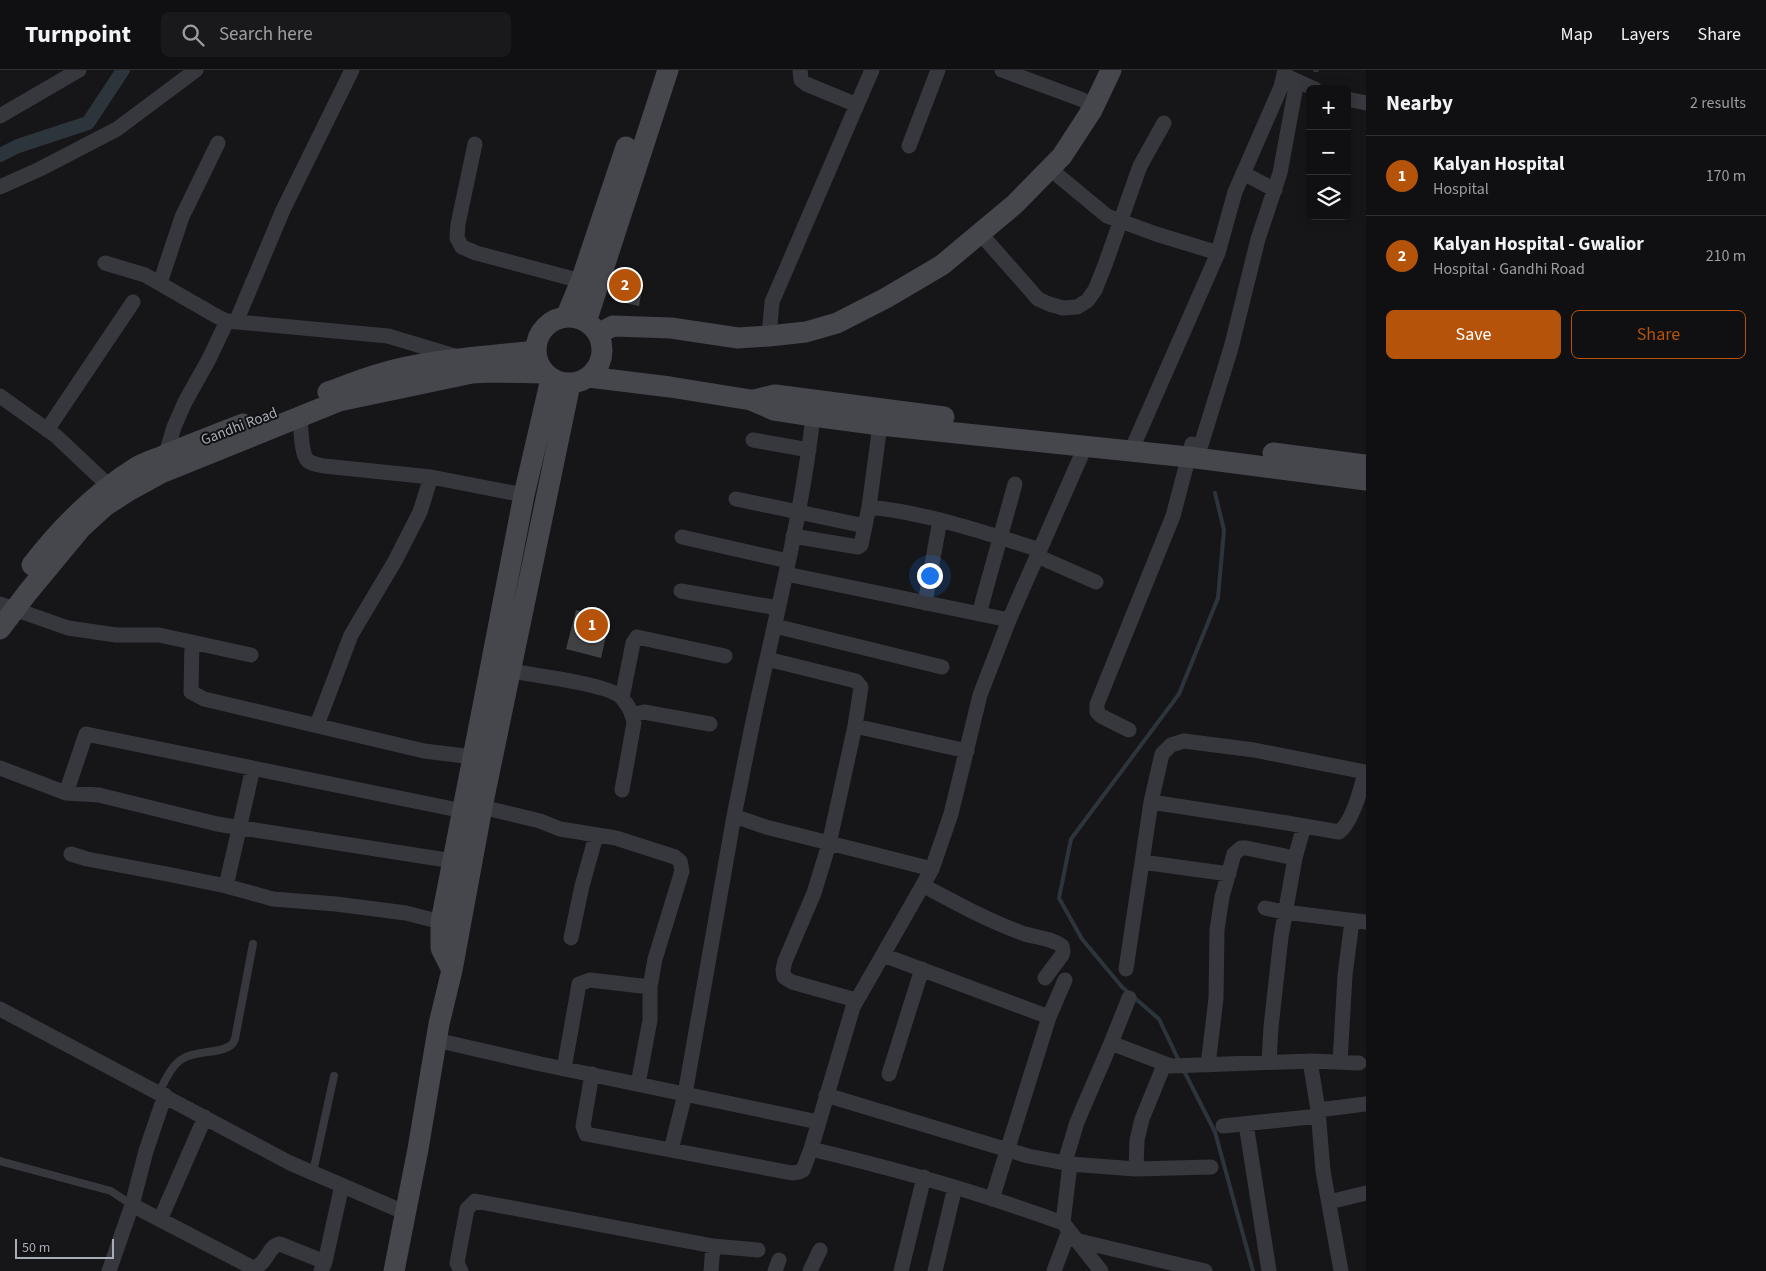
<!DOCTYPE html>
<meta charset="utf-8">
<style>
:root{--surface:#101012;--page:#19191b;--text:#f1f3f6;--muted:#9c9d9f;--line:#303032;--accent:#b45309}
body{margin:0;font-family:"Source Sans 3",sans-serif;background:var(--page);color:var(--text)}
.controls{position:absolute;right:15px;top:15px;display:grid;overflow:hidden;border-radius:8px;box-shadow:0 2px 12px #0003}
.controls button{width:45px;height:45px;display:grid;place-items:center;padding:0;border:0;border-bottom:1px solid var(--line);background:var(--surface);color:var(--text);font:25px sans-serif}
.scale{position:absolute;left:15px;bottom:12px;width:99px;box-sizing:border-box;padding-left:5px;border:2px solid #a8adb8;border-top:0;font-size:14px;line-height:18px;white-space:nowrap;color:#a8adb8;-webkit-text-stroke:4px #111113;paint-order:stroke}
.you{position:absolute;left:929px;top:505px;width:18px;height:18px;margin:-12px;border:4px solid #fff;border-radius:50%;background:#1a73e8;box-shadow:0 0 0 8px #1a73e833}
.badge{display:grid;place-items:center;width:32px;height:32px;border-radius:50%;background:var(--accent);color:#fff;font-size:16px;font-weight:700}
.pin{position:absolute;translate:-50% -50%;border:2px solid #fff;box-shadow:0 1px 5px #0006}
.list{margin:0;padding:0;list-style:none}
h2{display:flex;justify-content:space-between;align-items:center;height:65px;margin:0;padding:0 20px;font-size:21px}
h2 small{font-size:16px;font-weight:400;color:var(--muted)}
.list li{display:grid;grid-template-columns:32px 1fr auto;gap:15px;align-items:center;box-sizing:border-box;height:80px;padding:0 20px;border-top:1px solid var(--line)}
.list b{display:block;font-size:19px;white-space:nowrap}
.list p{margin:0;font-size:16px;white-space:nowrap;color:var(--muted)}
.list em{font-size:16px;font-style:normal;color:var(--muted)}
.actions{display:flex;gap:10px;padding:15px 20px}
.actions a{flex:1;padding:11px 0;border:1px solid var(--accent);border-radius:8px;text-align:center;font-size:18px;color:var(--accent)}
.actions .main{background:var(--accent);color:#fff}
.icon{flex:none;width:28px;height:28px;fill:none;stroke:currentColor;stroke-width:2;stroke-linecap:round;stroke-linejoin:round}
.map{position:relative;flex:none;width:1366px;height:1201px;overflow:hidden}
header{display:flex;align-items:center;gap:30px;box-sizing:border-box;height:70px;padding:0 25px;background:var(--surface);border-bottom:1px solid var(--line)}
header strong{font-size:24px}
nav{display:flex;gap:28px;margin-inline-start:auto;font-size:18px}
.search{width:350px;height:45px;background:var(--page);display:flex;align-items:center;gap:12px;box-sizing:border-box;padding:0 18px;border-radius:8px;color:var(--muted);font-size:19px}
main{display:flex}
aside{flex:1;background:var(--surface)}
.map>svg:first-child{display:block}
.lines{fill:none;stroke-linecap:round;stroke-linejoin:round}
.stream{stroke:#2c353c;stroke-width:4}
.canal{stroke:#2c353c;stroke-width:14}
.building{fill:#404145}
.lane{stroke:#37383d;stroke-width:8}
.street{stroke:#37383d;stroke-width:15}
.secondary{stroke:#45474d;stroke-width:21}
.labels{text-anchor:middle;stroke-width:4;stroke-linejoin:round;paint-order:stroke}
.street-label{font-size:15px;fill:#a8adb8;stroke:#111113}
</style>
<header>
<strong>Turnpoint</strong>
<div class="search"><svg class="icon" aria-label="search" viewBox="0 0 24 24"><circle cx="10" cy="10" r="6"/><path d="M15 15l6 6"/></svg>Search here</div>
<nav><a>Map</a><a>Layers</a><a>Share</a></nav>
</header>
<main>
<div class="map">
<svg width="1366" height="1201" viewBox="0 0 1366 1201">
<rect width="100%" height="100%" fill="#161618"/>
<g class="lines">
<path class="stream" d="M1315 0H1317
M1180 993 1159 949 1122 917 1082 869 1059 828 1071 769 1179 624 1218 528 1224 460 1215 423
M1183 999 1215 1062 1253 1201"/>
<path class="canal" d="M0 85 18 76 88 53 123 0"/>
</g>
<path class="building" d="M620 208 643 213 639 236 615 231Z
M576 540 610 549 601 588 566 579Z"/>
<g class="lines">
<path class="lane" d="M159 1022C165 1011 171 996 182 989 195 980 221 984 231 975 233 974 234 971 235 969L253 874
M0 1091 111 1121 132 1135
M313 1102 334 1006"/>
<path class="street" d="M800 0 801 10 806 14 857 35
M1002 0 1083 30 1092 40
M1288 7 1315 19
M1347 29 1366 33
M0 46 79 0
M475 74 458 154 457 168 462 177 476 183 581 211
M909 76 938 0
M1049 98 1107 146 1156 164 1218 183
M1243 103 1275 120
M0 117 40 99 117 59 196 0
M980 163 1038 229 1049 234 1063 238 1077 237 1087 231 1095 220 1105 195 1140 96 1164 53
M105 193 145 205 218 247 227 251 388 266 458 287
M160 213 182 147 218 73
M236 252 283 140 352 0
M769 266 772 232 872 0
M0 326 56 366 109 416
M813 346C803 436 781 526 761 615 751 658 743 702 734 746L766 757 932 799
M300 347C301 357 301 385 308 391 313 394 319 395 324 396L431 407 524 425
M47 360 133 232
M753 370 809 380
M1201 375 1231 278 1258 169 1280 103 1297 11
M1131 381 1218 183 1235 122 1281 17 1285 0
M166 384 174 357 185 332 209 289 227 251
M736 429 865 456
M869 437C927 443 984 462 1040 480
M793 466 858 477 861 475 869 437 880 355
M682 467 788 491
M1037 486 1096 512
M786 504 1009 550
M681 521 778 538
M925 533 940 450
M0 534 68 558 116 565H159L251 585
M979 544 1015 414
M775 556 942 597
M192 572 191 622 204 629 424 681 473 687
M767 589 856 611 861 617 855 656 829 774 814 823 785 891 783 900 784 907 792 912 856 930
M502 599C526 605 609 613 622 628 628 635 633 645 634 653L622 720
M622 628 633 573 637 567 725 586
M632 645 644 642 710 654
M317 655 351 565 395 491 420 442 431 407
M855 656 967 681
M1129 660 1101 646 1097 642V634L1173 446 1192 374
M0 698 66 723 99 725 217 754 453 791
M1365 702C1361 719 1352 752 1339 762L1287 753 1151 732 1162 684 1171 675 1184 671 1254 680 1365 702 1366 703
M66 723 86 664 463 741
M482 737 540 751 560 759 616 768 675 787 680 791 682 801 655 889 650 917V950L638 1014
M71 784 87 789 167 804 226 816 273 829 336 834 406 843 441 852
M1142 792 1229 804
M226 816 253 698
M924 816C956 833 990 852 1025 864 1038 868 1051 868 1062 876L1063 881 1062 885 1045 908
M1265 838 1284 842 1366 852
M571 868 582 816 596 766
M883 885 1049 947
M1126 899 1151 732
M0 939 290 1093 406 1143
M436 970 536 993 818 1052
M1111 973 1171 996 1310 991 1359 993
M1310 991 1318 1040
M1269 992 1271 957 1281 867 1295 788 1304 756
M1340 992 1345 905 1352 851
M1208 995 1216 928 1217 860 1222 827 1234 784 1241 778H1246L1295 788
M564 999 579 914 590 910 650 917
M592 1004 583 1056 586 1064 792 1103 799 1102 803 1100 811 1079 853 937 932 799 951 744 980 625 1009 550 1085 377
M889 1004 922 899
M826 1025 1028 1086 1070 1094 1136 1099 1211 1097
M1246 1054 1269 1201
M1223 1056 1319 1046
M811 1079C896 1099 981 1123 1063 1153
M671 1080 685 1024 734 746
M1065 1092 1077 1052 1111 973 1129 928
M1070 1094 1063 1153 1101 1201
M1136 1099 1137 1070 1142 1049 1164 995
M992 1129 1049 947 1065 910
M1329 1132 1366 1123
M132 1135 253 1198C269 1193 267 1176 280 1174L325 1192 321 1201
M160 1150 205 1047
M1075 1170 1205 1201
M325 1192 342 1115
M109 1201 132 1135 146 1081 165 1025
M461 1201 457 1193 467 1139 475 1131 713 1176 758 1180
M711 1201 713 1176
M775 1201 779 1190
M810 1201 820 1180
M901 1201 924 1107
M935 1201 955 1117
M1054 1201 1069 1161
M1341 1201 1323 1101 1318 1040 1366 1034"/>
<path class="secondary" d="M536 280a33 33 0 1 1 66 0a33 33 0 1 1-66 0Z
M566 247 581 211 626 77
M586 252 668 0
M598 264 613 256 671 258 738 268 769 266 806 262 837 253 886 228 942 195 1015 134 1062 86 1092 40 1111 0
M589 307 670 317 751 330 774 340 813 346 880 355 1188 387 1366 410
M328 322C345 316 362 309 379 304 429 289 484 287 535 281
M754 330 775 325 944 347
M1273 383 1366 395
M32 495C62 456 95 423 137 397 146 392 156 389 165 385 191 374 217 364 243 354
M0 559 28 522 81 458 105 436 130 420 161 403 339 331 472 303 489 302 544 303
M452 900 441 878V852L524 425 551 309
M394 1201 418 1079 439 954 452 900 482 737 570 314"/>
</g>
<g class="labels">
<g class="street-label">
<text transform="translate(239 356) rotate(-21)" y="5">Gandhi Road</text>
</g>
</g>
</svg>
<div class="controls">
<button>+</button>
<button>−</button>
<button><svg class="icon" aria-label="layers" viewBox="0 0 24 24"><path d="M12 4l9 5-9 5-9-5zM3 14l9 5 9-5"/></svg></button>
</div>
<div class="scale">50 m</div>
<div class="you"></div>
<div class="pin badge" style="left:592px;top:555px">1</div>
<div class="pin badge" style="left:625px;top:215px">2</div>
</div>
<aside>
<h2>Nearby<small>2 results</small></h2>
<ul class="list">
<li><span class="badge">1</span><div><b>Kalyan Hospital</b><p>Hospital</p></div><em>170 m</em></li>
<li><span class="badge">2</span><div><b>Kalyan Hospital - Gwalior</b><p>Hospital · Gandhi Road</p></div><em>210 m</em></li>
</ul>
<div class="actions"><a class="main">Save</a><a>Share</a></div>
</aside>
</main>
